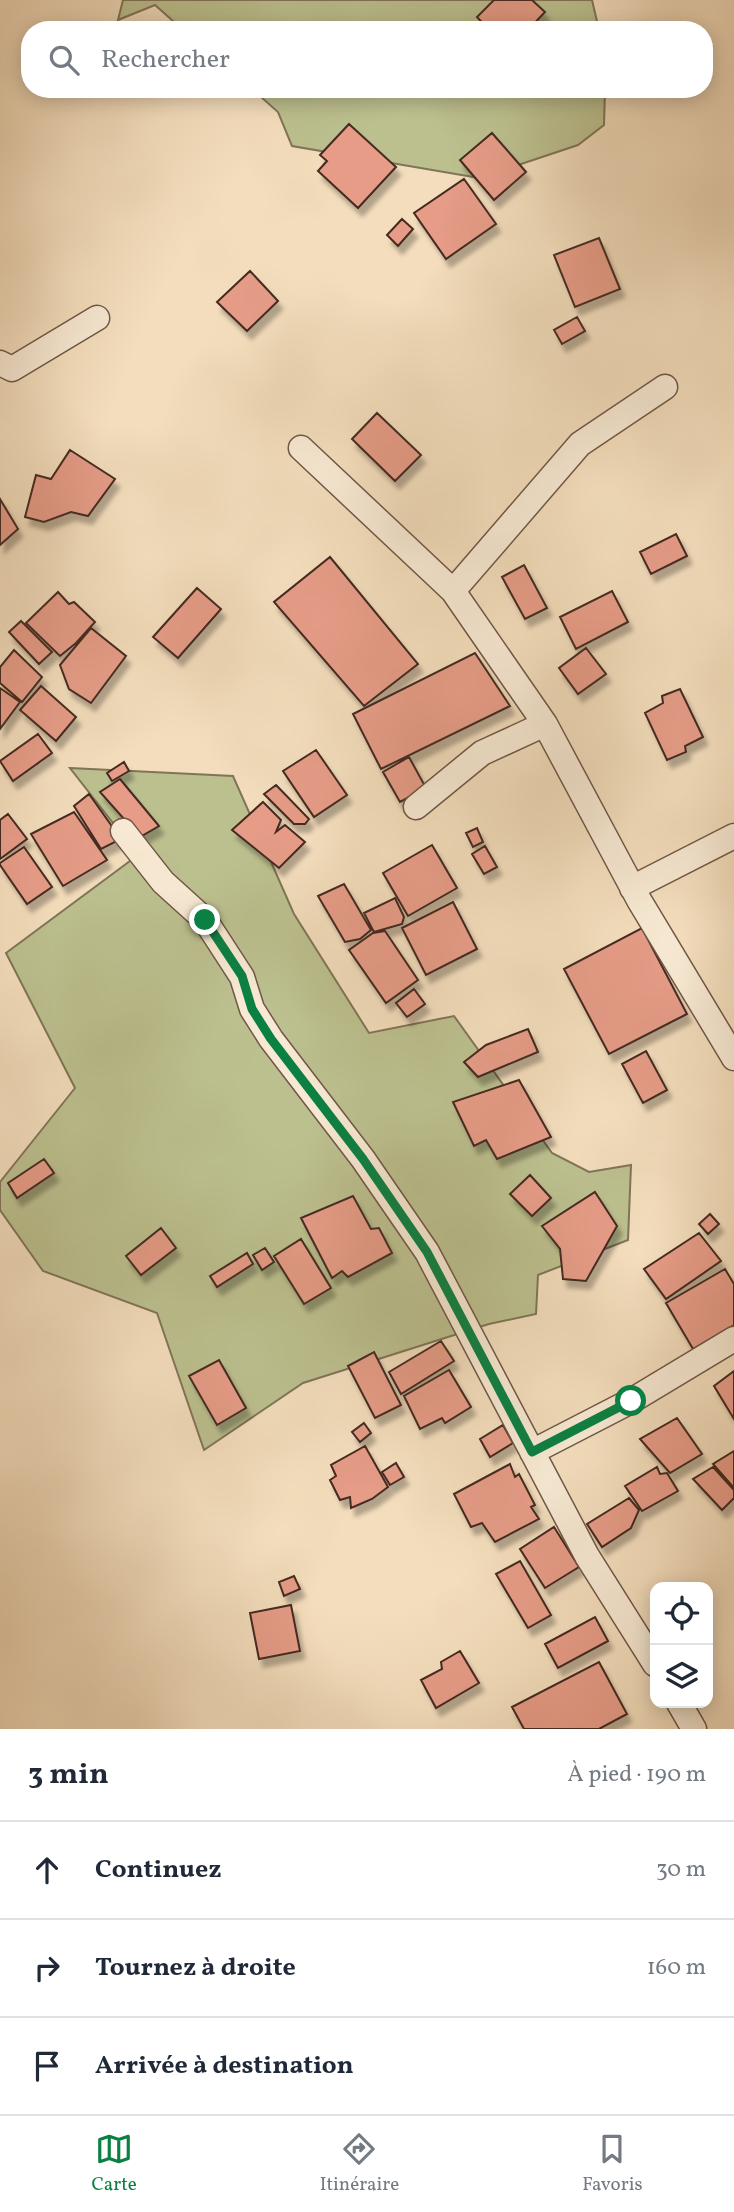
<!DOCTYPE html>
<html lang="fr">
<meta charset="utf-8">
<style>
:root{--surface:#fff;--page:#f6f6f7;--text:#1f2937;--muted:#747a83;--line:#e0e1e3;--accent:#0b8043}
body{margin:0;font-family:Vollkorn,serif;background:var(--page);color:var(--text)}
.controls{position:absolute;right:21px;bottom:21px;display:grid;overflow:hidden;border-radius:14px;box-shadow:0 4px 18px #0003}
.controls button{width:63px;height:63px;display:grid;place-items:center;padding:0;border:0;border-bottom:2px solid var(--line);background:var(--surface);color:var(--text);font:35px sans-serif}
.stop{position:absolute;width:21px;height:21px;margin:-16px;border:5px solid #0b8043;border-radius:50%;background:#fff}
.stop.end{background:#0b8043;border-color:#fff;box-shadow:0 2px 7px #0008}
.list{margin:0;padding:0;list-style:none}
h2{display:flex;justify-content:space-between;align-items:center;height:91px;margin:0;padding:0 28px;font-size:30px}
h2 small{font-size:23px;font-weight:400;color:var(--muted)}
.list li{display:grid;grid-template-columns:46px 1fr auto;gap:21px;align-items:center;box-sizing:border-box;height:98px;padding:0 28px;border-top:2px solid var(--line)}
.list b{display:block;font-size:26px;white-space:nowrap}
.list em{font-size:23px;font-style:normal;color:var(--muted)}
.icon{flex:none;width:38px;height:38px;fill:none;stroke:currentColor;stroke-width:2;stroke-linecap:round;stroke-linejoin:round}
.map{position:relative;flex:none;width:734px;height:1729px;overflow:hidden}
.search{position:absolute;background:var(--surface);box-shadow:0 4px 18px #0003;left:21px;right:21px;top:21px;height:77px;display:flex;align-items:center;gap:18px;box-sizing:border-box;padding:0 24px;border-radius:28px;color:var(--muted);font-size:26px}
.sheet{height:385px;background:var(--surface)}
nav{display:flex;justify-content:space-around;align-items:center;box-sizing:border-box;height:98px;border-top:2px solid var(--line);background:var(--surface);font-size:19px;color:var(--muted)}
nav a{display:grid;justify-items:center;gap:4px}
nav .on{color:var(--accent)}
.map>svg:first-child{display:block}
.green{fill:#bcc08f;stroke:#807558;stroke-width:2}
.building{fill:#e69c87;stroke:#442a20;stroke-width:2;filter:url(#shadow)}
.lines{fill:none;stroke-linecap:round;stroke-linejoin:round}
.minor-casing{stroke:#705747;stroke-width:27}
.minor{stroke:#f7e9d3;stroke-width:24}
.route{stroke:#0b8043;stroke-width:9}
</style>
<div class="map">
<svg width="734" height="1729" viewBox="0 0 734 1729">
<defs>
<filter id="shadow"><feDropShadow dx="4.5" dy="8" stdDeviation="2" flood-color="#0004"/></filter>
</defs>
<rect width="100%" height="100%" fill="#f3ddbc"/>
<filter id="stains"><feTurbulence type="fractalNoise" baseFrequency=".00286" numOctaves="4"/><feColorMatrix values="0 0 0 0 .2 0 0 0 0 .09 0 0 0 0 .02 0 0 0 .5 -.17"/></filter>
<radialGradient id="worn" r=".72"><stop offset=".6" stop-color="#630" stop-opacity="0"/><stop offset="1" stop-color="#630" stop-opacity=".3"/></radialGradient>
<path class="green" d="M123 0H592L599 30H183L155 5 118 20Z
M252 89H605L604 125 578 145 479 178 292 146 278 112Z
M70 768 233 776 294 914 369 1033 454 1016 552 1153 589 1172 631 1165 628 1240 538 1275 536 1314 489 1324 303 1383 204 1450 157 1313 43 1271 0 1210V1182L75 1088 6 953 138 855Z"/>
<path class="building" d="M494 0H532L545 12 528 30H489L477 17Z
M349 124 396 167 358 208 318 171 327 161 320 155Z
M492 133 526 172 494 200 460 160Z
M464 179 496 224 446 259 414 213Z
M402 219 413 229 398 246 387 235Z
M599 238 620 289 575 307 554 255Z
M250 271 278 301 247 331 217 302Z
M577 317 585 331 562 344 554 330Z
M377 413 421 455 395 481 352 439Z
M70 450 115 479 88 516 71 512 44 522 25 517 36 475 51 479Z
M0 499 18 529 0 545Z
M676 534 687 556 651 574 640 552Z
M330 557 418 664 364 706 274 602Z
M524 565 547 608 525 619 502 577Z
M197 588 221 609 178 658 153 637Z
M612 591 628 622 576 649 560 617Z
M58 592 69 604 74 602 95 622 76 643 60 656 26 623Z
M21 621 52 652 39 664 9 632Z
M91 628 126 656 91 703 69 689 60 665Z
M586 648 606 674 578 694 559 668Z
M14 650 42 677 22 702 0 683V667Z
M475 653 510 706 381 769 353 714Z
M41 686 76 717 56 741 20 710Z
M0 688 20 702 0 729Z
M680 689 703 737 685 746 686 752 667 760 645 713 663 703 662 696Z
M38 734 52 753 13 781 0 761Z
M316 750 347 795 314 817 283 771Z
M409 757 426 788 400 802 383 772Z
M124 762 129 771 112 781 107 773Z
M120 779 159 826 140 837 100 792Z
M276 785 309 819 305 824H294L264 794Z
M89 794 121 839 101 849 74 806Z
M263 802 281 820 276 832 285 825 305 842 279 868 232 830Z
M74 812 107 860 63 886 31 834Z
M8 814 27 839 0 859V820Z
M477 828 483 842 473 847 466 833Z
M432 845 457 888 408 916 383 873Z
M485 846 497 867 484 874 472 854Z
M24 847 52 887 27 904 0 865V863Z
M344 884 371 930 360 939 345 942 318 896Z
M395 898 404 917 402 924 374 932 364 913Z
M453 902 477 949 426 975 402 928Z
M642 928 687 1014 609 1054 564 969Z
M385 931 418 980 386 1003 349 950 373 933Z
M414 989 425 1004 407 1017 396 1003Z
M528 1029 538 1052 478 1077 464 1062 486 1045Z
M646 1051 667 1090 643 1103 622 1064Z
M519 1080 551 1137 497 1159 486 1140 474 1146 453 1102Z
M44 1159 54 1173 17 1198 8 1183Z
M530 1175 551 1198 532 1216 510 1194Z
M595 1192 617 1226 586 1281 563 1279 560 1249 542 1226Z
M353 1196 371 1229 379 1228 392 1253 348 1277 342 1271 332 1278 301 1218Z
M710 1214 719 1224 708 1234 699 1224Z
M161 1228 176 1248 141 1275 126 1256Z
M699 1233 721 1261 666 1299 644 1269Z
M301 1239 331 1288 304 1304 274 1256Z
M265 1248 274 1262 262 1270 253 1255Z
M247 1253 253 1264 217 1287 210 1276Z
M725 1269 734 1284V1325L693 1349 666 1303Z
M441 1341 454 1361 401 1394 389 1372Z
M374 1352 401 1405 375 1418 348 1366Z
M219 1360 246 1408 217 1425 189 1376Z
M449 1370 471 1407 445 1423 442 1418 420 1429 404 1396Z
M734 1371V1419L714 1386Z
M677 1418 702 1454 670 1473 640 1439Z
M364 1423 371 1433 360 1442 352 1432Z
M503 1425 513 1443 490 1457 480 1439Z
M365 1446 388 1487 372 1499 351 1508 350 1497 340 1500 330 1480 336 1476 331 1465Z
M734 1451V1488L713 1464Z
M396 1463 404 1477 390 1485 382 1472Z
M510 1464 515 1477 519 1474 535 1505 531 1507 539 1519 495 1542 482 1523 471 1527 454 1494Z
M657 1467 660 1474 667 1473 678 1491 642 1511 625 1486Z
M713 1467 734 1490V1498L722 1510 693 1479Z
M629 1498 639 1510 631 1528 602 1547 587 1524Z
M554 1527 579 1567 545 1588 520 1549Z
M520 1561 551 1615 528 1628 496 1574Z
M294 1576 300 1589 284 1596 279 1582Z
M291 1605 300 1651 259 1659 250 1613Z
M595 1617 608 1641 558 1668 545 1644Z
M460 1651 479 1683 436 1708 421 1680 442 1669 441 1662Z
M599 1662 627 1714 599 1729H524L512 1707Z"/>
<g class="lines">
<defs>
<path id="minor" d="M0 363 12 369 97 318
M301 448 453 591 545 724 639 900 734 1058
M453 591 580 444 665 387
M416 807 482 753 545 724
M123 831 163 882 205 920 242 977 252 1009 271 1039 363 1159 427 1252 587 1556 655 1664
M632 888 734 836
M532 1452 631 1401 734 1339
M679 1703 694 1729"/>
</defs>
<use href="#minor" class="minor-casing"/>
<use href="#minor" class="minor"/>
</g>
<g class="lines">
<path class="route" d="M205 920 242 976 252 1009 271 1039 363 1159 427 1252 532 1452 631 1401"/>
</g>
<rect width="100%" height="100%" filter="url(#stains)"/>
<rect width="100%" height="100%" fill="url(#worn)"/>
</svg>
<div class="controls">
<button><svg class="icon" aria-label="locate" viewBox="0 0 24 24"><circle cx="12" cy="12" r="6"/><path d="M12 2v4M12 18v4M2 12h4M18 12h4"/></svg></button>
<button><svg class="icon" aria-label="layers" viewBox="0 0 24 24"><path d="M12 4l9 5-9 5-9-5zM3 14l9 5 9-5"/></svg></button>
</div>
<div class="stop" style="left:631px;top:1401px"></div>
<div class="stop end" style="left:205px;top:920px"></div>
<div class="search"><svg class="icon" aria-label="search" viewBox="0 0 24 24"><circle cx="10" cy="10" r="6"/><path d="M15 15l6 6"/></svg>Rechercher</div>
</div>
<section class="sheet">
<h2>3 min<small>À pied · 190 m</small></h2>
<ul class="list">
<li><svg class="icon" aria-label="ahead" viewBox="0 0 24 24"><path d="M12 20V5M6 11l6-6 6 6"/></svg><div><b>Continuez</b></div><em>30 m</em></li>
<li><svg class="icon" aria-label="right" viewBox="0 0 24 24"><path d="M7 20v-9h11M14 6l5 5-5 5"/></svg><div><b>Tournez à droite</b></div><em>160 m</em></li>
<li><svg class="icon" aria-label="arrive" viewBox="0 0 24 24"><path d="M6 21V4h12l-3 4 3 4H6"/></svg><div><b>Arrivée à destination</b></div></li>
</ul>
</section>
<nav>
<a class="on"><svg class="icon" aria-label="map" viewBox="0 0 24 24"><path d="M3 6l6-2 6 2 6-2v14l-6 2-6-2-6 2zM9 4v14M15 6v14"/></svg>Carte</a>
<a><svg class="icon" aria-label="directions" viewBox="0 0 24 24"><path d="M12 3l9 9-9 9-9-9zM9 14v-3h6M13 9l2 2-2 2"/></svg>Itinéraire</a>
<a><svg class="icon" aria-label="saved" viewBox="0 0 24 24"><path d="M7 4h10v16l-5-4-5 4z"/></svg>Favoris</a>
</nav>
